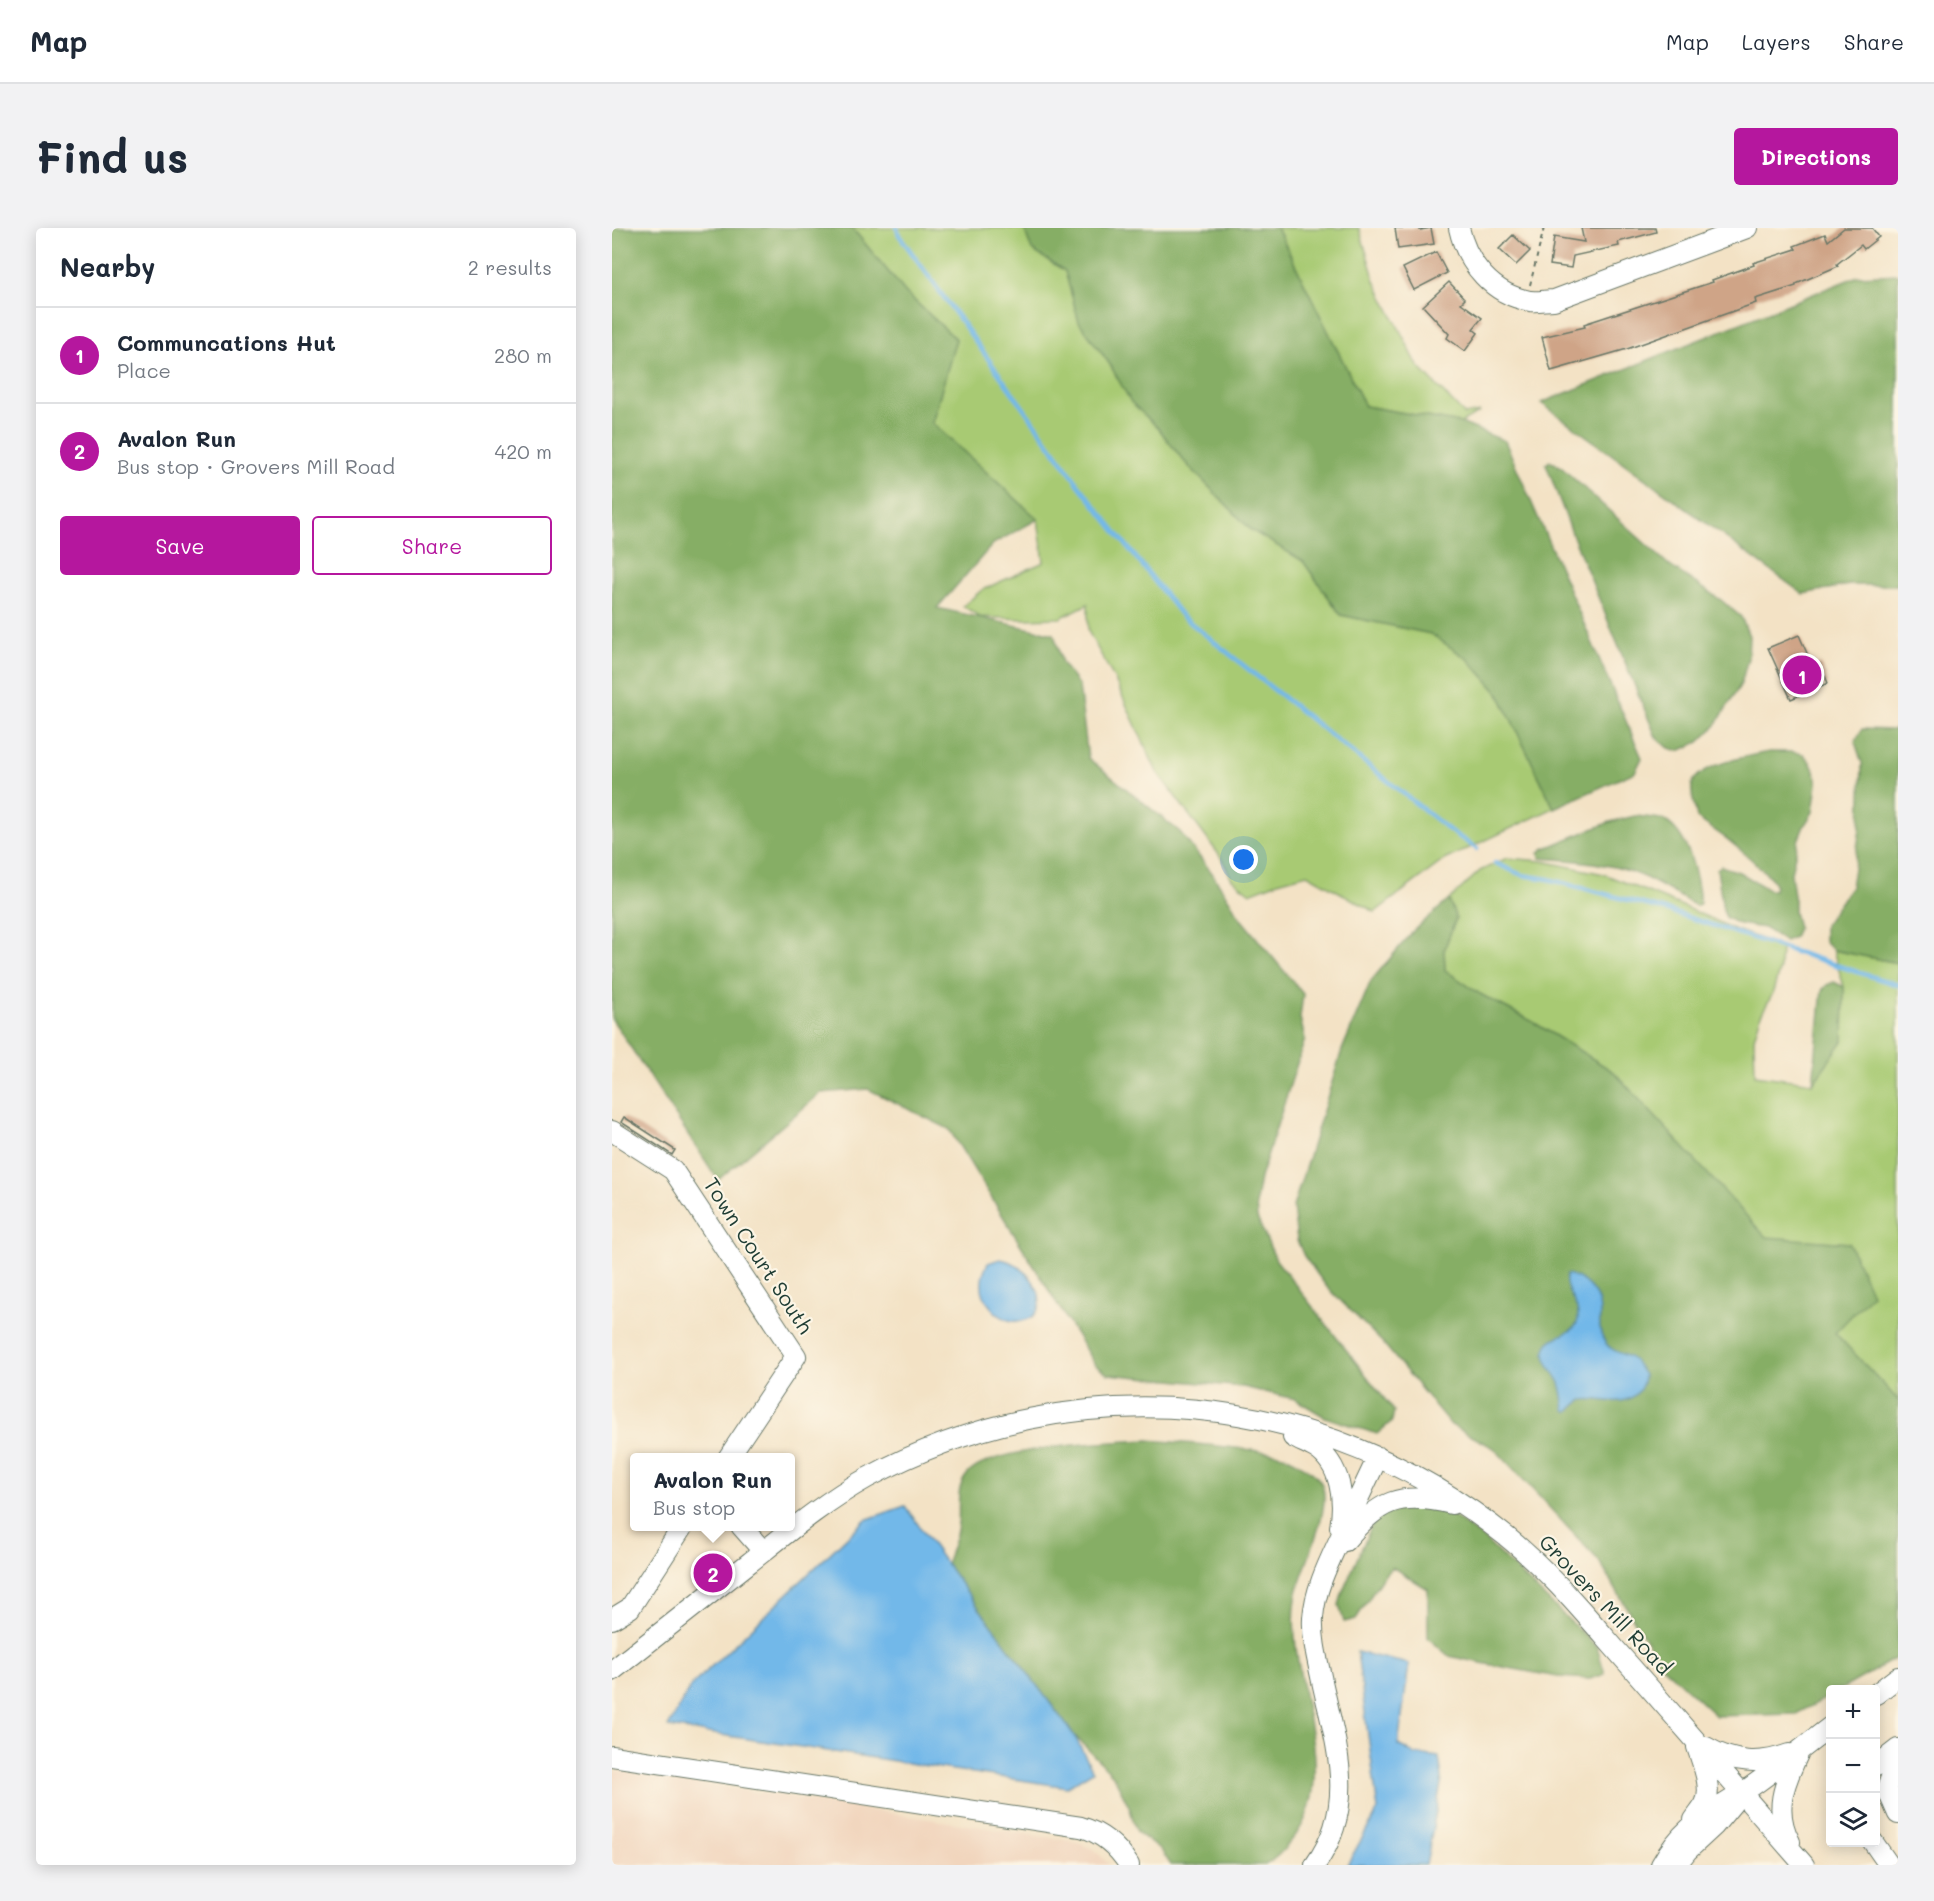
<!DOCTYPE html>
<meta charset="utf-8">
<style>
:root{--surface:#fff;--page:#f2f2f3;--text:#1f2937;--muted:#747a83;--line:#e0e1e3;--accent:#b5179e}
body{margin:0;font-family:Mali,sans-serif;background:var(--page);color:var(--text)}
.controls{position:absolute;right:18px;bottom:18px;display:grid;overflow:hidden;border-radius:6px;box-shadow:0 3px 15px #0003}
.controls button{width:54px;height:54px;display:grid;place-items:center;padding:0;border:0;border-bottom:2px solid var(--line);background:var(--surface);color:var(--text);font:30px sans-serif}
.you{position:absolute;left:632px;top:632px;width:21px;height:21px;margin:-15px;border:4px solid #fff;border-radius:50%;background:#1a73e8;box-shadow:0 0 0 9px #1a73e833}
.badge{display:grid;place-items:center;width:39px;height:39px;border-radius:50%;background:var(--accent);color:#fff;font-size:20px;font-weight:700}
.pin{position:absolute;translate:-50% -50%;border:3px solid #fff;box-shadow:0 2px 6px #0006}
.popup{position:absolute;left:18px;top:1225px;width:165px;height:78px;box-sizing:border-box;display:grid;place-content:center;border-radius:6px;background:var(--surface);filter:drop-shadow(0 2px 4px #0005);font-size:20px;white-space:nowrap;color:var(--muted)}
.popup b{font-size:22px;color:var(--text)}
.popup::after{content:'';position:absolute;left:50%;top:100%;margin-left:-12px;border:12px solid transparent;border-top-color:var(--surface)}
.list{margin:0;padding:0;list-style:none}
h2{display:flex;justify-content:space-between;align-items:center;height:78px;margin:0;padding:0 24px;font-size:26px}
h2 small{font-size:20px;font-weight:400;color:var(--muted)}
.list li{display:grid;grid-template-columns:39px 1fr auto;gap:18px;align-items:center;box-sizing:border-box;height:96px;padding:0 24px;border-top:2px solid var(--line)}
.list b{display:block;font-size:22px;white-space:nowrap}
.list p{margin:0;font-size:20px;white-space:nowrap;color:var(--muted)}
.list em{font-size:20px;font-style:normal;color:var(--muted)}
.actions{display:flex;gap:12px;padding:18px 24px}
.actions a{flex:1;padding:14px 0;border:2px solid var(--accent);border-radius:6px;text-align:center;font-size:21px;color:var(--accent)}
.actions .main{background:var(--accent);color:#fff}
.icon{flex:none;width:33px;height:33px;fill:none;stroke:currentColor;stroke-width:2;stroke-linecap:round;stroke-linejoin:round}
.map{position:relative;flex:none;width:1286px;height:1637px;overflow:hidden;border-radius:6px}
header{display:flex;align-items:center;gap:36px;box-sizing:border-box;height:84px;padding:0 30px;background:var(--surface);border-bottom:2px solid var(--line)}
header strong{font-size:28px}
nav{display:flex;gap:33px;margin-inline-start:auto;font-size:21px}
.intro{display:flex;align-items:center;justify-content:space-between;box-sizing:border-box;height:144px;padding:0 36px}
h1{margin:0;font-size:42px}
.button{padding:15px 27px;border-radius:6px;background:var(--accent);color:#fff;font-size:21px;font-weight:700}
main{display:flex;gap:36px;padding:0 36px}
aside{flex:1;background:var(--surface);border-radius:6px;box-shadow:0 3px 15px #0003}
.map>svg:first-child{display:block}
.built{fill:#f1d5bd}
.green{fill:#a8ca73;stroke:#648454;stroke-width:1.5}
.forest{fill:#86ae65;stroke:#52764c;stroke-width:1.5}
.water{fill:#72b8e9;stroke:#487a8e;stroke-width:1.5}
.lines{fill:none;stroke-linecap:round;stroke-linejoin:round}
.stream{stroke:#72b8e9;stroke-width:4.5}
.building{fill:#cfa487}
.minor-casing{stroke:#697767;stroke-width:22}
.path{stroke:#697767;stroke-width:2;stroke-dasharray:4.5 4.5;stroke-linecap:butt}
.minor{stroke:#fff;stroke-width:20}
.labels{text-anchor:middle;stroke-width:4.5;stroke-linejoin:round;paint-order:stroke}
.street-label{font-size:21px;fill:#1f3d34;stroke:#fcf5e5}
</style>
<header>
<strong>Map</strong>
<nav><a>Map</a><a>Layers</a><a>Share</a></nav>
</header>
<div class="intro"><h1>Find us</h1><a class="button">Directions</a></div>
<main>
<aside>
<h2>Nearby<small>2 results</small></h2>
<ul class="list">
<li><span class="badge">1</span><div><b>Communcations Hut</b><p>Place</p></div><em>280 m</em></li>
<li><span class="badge">2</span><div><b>Avalon Run</b><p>Bus stop · Grovers Mill Road</p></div><em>420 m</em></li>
</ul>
<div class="actions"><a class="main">Save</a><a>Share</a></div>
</aside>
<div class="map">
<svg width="1286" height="1637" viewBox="0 0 1286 1637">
<rect width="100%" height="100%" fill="#fcf5e5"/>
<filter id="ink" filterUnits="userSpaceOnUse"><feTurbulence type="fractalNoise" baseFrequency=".0167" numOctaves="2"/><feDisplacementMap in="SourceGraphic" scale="12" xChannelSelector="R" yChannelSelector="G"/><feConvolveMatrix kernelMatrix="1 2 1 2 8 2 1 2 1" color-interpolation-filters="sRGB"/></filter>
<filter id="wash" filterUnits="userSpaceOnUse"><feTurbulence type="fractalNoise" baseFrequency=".008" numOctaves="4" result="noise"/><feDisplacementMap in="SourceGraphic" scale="24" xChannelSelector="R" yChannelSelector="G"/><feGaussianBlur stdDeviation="1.35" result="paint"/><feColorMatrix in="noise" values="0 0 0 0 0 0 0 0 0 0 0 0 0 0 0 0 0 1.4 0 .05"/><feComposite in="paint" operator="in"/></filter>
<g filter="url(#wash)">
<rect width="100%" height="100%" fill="#f3e2c5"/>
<path class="built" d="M6 1543 459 1613 482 1621 497 1637H0V1544Z"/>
<path class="green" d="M240 0H412L420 22 453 43 467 94 497 135 519 173 547 201 571 232 639 302 691 333 729 387 819 406 857 432 887 466 942 580 832 632 763 684 695 646 666 654 638 665 620 651 608 628 545 544 503 452 476 403V376L448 390 411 391 368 389 351 378 370 362 432 334 426 291 320 195 344 111 294 65Z
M665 0H747L763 53 806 138 853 187 868 184 849 195 753 178Z
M895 630 930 633 992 646 1075 680 1124 702 1169 718 1168 740 1160 767 1149 787 1142 810 1143 847 1201 855 1231 813 1232 759 1221 722 1286 735V1172L1223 1105 1237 1015 1154 1010 1002 844 921 794 868 766 833 742 832 722 844 691 837 672 868 643Z"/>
<path class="forest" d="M0 0H240L294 65 344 111 320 195 426 291 381 316 325 380 442 406 450 435 467 458 476 530 568 604 600 645 629 691 691 766 688 790 693 811 648 950 644 973 645 990 664 1032 782 1183 780 1193 765 1206 713 1189 683 1171 631 1159 496 1146 483 1137 337 901 256 861 209 865 106 952 0 791Z
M412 0H665L753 178 849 195 893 213 1030 530 1023 544 942 580 887 466 857 432 819 406 729 387 691 333 639 302 571 232 547 201 519 174 497 135 467 94 453 43 420 22Z
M1286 46V357H1237L1191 366 929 175 1246 48Z
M938 233 949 239 1058 338 1109 372 1129 389 1137 408 1136 430 1129 456 1104 497 1087 514 1067 523 1057 520 1044 509 963 313 934 236Z
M1286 493V735L1221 722 1212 713V697L1239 659 1248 601 1250 535 1243 514 1250 501 1283 502Z
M1157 524H1180L1191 526 1198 534 1203 544 1205 556 1201 584 1192 598 1186 613 1179 645 1182 668V684L1186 700 1182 709 1173 713 1152 700 1127 696 1114 690 1111 682 1105 641 1109 638 1127 644 1157 662H1162L1163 657 1161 652 1139 631 1115 611 1085 590C1084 581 1078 567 1080 557 1084 537 1140 527 1157 524Z
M1023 588C1032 589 1044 589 1051 592 1077 604 1086 651 1088 676L1084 678C1068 669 1051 658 1034 650 1001 634 964 633 928 630L927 625 931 621 998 594Z
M837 672 844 690 832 722 833 742 868 766 921 794 1002 844 1154 1009 1237 1015 1260 1066 1223 1105 1286 1172V1429L1230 1461 1218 1462V1468L1184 1486 1104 1488 1048 1436 987 1333 882 1220 839 1197 771 1115 714 1058 692 1028 685 1012 681 979 730 822 759 753 802 702Z
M1222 754 1232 759 1231 813 1201 855 1210 762 1215 757Z
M536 1212C570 1215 605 1217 640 1222 650 1224 662 1224 671 1227 682 1232 702 1243 708 1253 724 1276 688 1343 684 1370 671 1446 735 1548 679 1613 671 1623 664 1631 653 1637H559L549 1622 525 1604 517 1578 501 1547 462 1507 334 1336C338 1324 345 1309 346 1296 348 1280 343 1262 354 1248 376 1218 498 1214 536 1212Z
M781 1278H814L839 1286 873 1312 985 1419 993 1446 978 1451 946 1449 869 1435 837 1428 816 1410V1361L780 1339 770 1350 744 1391 732 1394 727 1377 731 1363 760 1297Z"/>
<path class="water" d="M388 1031C412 1034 443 1070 419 1090 413 1092 406 1094 400 1093 383 1089 368 1070 370 1053 370 1047 373 1041 376 1035Z
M955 1046C971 1049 987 1064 988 1082 988 1093 986 1104 993 1114 999 1124 1012 1125 1020 1131 1025 1135 1028 1141 1032 1147 1032 1154 1030 1159 1026 1164 1012 1181 989 1169 971 1172 965 1174 961 1180 956 1184L953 1183C952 1174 951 1164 948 1155 943 1144 927 1129 935 1117 941 1106 961 1107 965 1095 970 1078 956 1069 954 1055 953 1052 954 1049 955 1046Z
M293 1278 334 1336 462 1507 481 1543 455 1559 56 1499 79 1458 253 1292Z
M745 1424 797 1436 786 1517 803 1526 827 1529 830 1550 814 1637H735L766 1582Z"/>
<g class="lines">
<path class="stream" d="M285 0 287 7 467 257 570 388 837 602 865 621
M883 635 910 647 936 651 1050 681 1286 757"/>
</g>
<g id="blocks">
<path class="building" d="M783 0H808V2L819 0 822 16 786 21Z
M969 0H1043L1044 4 1006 14 1007 18 961 28 959 40 938 37 942 9 972 14Z
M1232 0H1260L1267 9 1252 21 1249 17 1225 36 1226 38 1184 56V58L1143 71 1144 75 1015 121 939 143 930 109 973 99 972 96 1101 54 1100 52 1142 37 1141 35 1184 21 1182 18 1213 6 1216 13Z
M901 7 918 23 904 37 887 21Z
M824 24 835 45 802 62 791 40Z
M837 54 853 71 849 75 870 90 861 101 866 105 853 123 835 110 837 106 811 78Z
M1187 407 1201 439 1208 436 1216 455 1179 471 1156 420Z
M12 889 63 922 60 927 9 894Z"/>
</g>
</g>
<g filter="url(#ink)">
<use href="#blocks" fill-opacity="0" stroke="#697767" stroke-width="1.5"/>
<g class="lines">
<defs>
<path id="minor" d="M847 0C855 36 881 67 918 73 926 74 934 72 942 72L1135 0
M0 903 61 942 184 1128 116 1230
M681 1209C688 1213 696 1216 703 1220 729 1236 733 1272 728 1299
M129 1298 151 1323
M733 1313C768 1272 787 1263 840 1276
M0 1391 18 1380 71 1298
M0 1443C46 1407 91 1371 137 1335 175 1305 212 1274 255 1250 462 1138 711 1160 895 1309 942 1347 980 1395 1020 1440 1078 1506 1135 1571 1192 1637
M1264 1466 1286 1449
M1094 1519C1122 1535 1147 1537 1177 1526
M0 1528 469 1599C490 1605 505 1618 517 1637
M1286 1529 1275 1561 1286 1586
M1264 1538 1286 1521
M1082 1592C1085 1587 1090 1582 1093 1576 1101 1560 1090 1535 1085 1519
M1178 1614C1161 1582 1172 1556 1186 1526
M1261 1614 1277 1637
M703 1637C748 1575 722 1512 708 1444 704 1426 700 1408 701 1390 703 1361 717 1334 729 1308 741 1282 753 1256 766 1229
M1049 1637C1072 1596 1093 1589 1130 1565 1160 1545 1189 1521 1218 1499
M1064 1637 1075 1623 1102 1598 1121 1575"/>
</defs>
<use href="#minor" class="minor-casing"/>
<path class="path" d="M918 57 932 0"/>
<use href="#minor" class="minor"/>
</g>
</g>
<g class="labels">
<g class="street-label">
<text transform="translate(146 1028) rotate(57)" y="7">Town Court South</text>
<text transform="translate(993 1377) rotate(47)" y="7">Grovers Mill Road</text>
</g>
</g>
</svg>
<div class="controls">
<button>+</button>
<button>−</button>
<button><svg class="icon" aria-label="layers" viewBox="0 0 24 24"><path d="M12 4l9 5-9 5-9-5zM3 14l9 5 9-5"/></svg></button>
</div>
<div class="you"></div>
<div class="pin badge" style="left:1190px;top:447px">1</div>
<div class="pin badge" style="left:101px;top:1345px">2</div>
<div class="popup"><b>Avalon Run</b>Bus stop</div>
</div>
</main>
